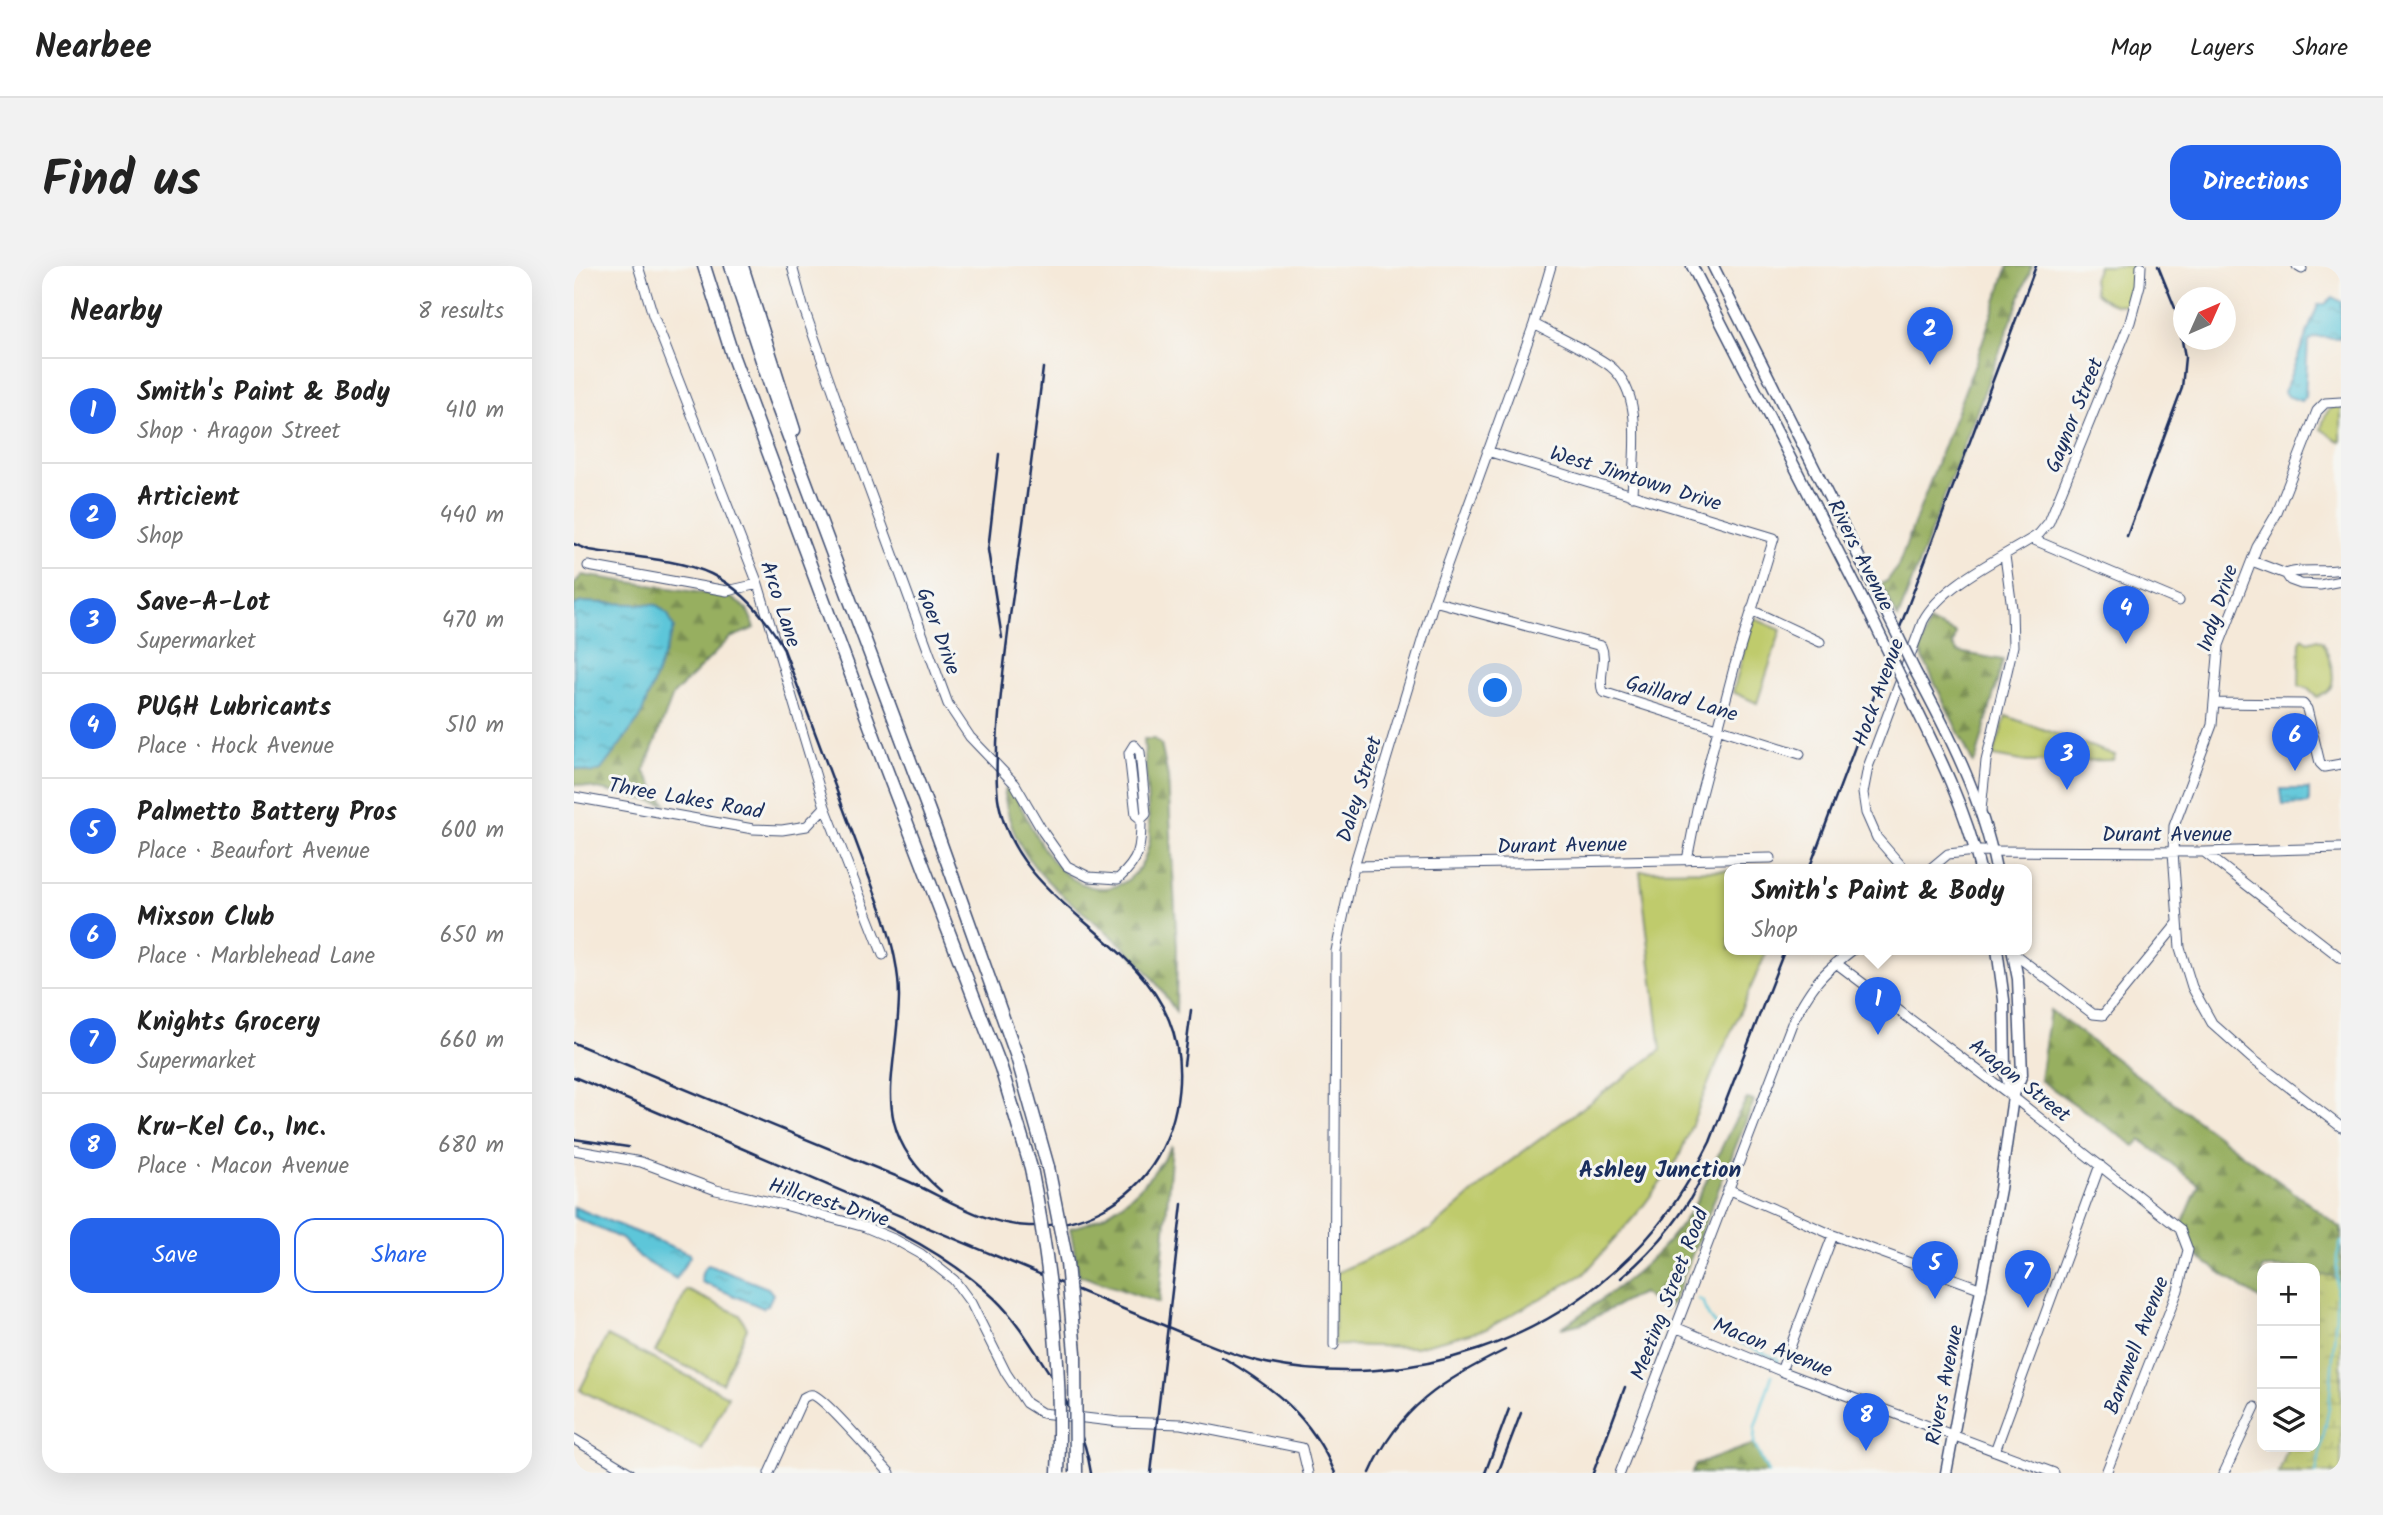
<!DOCTYPE html>
<meta charset="utf-8">
<style>
:root{--surface:#fff;--page:#f2f2f2;--text:#222;--muted:#767676;--line:#e0e0e0;--accent:#2563eb}
body{margin:0;font-family:Kalam,sans-serif;background:var(--page);color:var(--text)}
.controls{position:absolute;right:21px;bottom:21px;display:grid;overflow:hidden;border-radius:14px;box-shadow:0 7px 28px #0002}
.controls button{width:63px;height:63px;display:grid;place-items:center;padding:0;border:0;border-bottom:2px solid var(--line);background:var(--surface);color:var(--text);font:35px sans-serif}
.compass{position:absolute;left:1599px;top:21px;width:63px;height:63px;border-radius:50%;background:var(--surface);box-shadow:0 7px 28px #0002;rotate:45deg}
.you{position:absolute;left:922px;top:425px;width:24px;height:24px;margin:-18px;border:5px solid #fff;border-radius:50%;background:#1a73e8;box-shadow:0 0 0 10px #1a73e833}
.badge{display:grid;place-items:center;width:46px;height:46px;border-radius:50%;background:var(--accent);color:#fff;font-size:23px;font-weight:700}
.pin{position:absolute;translate:-50% -58px;filter:drop-shadow(0 2px 4px #0008)}
.pin::after{content:'';position:absolute;top:37px;width:24px;height:21px;background:inherit;clip-path:polygon(0 0,100% 0,50% 100%)}
.popup{position:absolute;left:1150px;top:598px;width:308px;height:91px;box-sizing:border-box;display:grid;place-content:center;border-radius:14px;background:var(--surface);filter:drop-shadow(0 2px 5px #0005);font-size:23px;white-space:nowrap;color:var(--muted)}
.popup b{font-size:26px;color:var(--text)}
.popup::after{content:'';position:absolute;left:50%;top:100%;margin-left:-14px;border:14px solid transparent;border-top-color:var(--surface)}
.list{margin:0;padding:0;list-style:none}
h2{display:flex;justify-content:space-between;align-items:center;height:91px;margin:0;padding:0 28px;font-size:30px}
h2 small{font-size:23px;font-weight:400;color:var(--muted)}
.list li{display:grid;grid-template-columns:46px 1fr auto;gap:21px;align-items:center;box-sizing:border-box;height:105px;padding:0 28px;border-top:2px solid var(--line)}
.list b{display:block;font-size:26px;white-space:nowrap}
.list p{margin:0;font-size:23px;white-space:nowrap;color:var(--muted)}
.list em{font-size:23px;font-style:normal;color:var(--muted)}
.actions{display:flex;gap:14px;padding:21px 28px}
.actions a{flex:1;padding:16px 0;border:2px solid var(--accent);border-radius:21px;text-align:center;font-size:24px;color:var(--accent)}
.actions .main{background:var(--accent);color:#fff}
.icon{flex:none;width:38px;height:38px;fill:none;stroke:currentColor;stroke-width:2;stroke-linecap:round;stroke-linejoin:round}
.map{position:relative;flex:none;width:1767px;height:1207px;overflow:hidden;border-radius:21px}
header{display:flex;align-items:center;gap:42px;box-sizing:border-box;height:98px;padding:0 35px;background:var(--surface);border-bottom:2px solid var(--line)}
header strong{font-size:33px}
nav{display:flex;gap:38px;margin-inline-start:auto;font-size:24px}
.intro{display:flex;align-items:center;justify-content:space-between;box-sizing:border-box;height:168px;padding:0 42px}
h1{margin:0;font-size:49px}
.button{padding:18px 32px;border-radius:21px;background:var(--accent);color:#fff;font-size:24px;font-weight:700}
main{display:flex;gap:42px;padding:0 42px}
aside{flex:1;background:var(--surface);border-radius:21px;box-shadow:0 7px 28px #0002}
.map>svg:first-child{display:block}
.green{fill:#bfcb6c;stroke:#6d7d65;stroke-width:2}
.forest{fill:url(#forest-firs);stroke:#596f5f;stroke-width:2}
.wetland{fill:url(#wetland-marsh);stroke:#6d7d65;stroke-width:2}
.water{fill:url(#water-ripples);stroke:#3c7a9c;stroke-width:2}
.lines{fill:none;stroke-linecap:round;stroke-linejoin:round}
.stream{stroke:#5dc6d9;stroke-width:2.5}
.minor-casing{stroke:#3c4b70;stroke-width:11}
.major-casing{stroke:#3c4b70;stroke-width:13}
.highway-casing{stroke:#3c4b70;stroke-width:15}
.minor{stroke:#fff;stroke-width:9}
.major{stroke:#fff;stroke-width:10}
.highway{stroke:#fff;stroke-width:12}
.rail{stroke:#1b2f5e;stroke-width:2.5}
.major-bridge-casing{stroke:#3c4b70;stroke-width:13;stroke-linecap:butt}
.highway-bridge-casing{stroke:#3c4b70;stroke-width:15;stroke-linecap:butt}
.major-bridge{stroke:#fff;stroke-width:10}
.highway-bridge{stroke:#fff;stroke-width:12}
.labels{text-anchor:middle;stroke-width:6;stroke-linejoin:round;paint-order:stroke}
.street-label{font-size:21px;fill:#1b2f5e;stroke:#f6f6f2}
.neighbourhood-label{font-size:23px;font-weight:bold;fill:#1b2f5e;stroke:#f6f6f2}
</style>
<header>
<strong>Nearbee</strong>
<nav><a>Map</a><a>Layers</a><a>Share</a></nav>
</header>
<div class="intro"><h1>Find us</h1><a class="button">Directions</a></div>
<main>
<aside>
<h2>Nearby<small>8 results</small></h2>
<ul class="list">
<li><span class="badge">1</span><div><b>Smith's Paint &amp; Body</b><p>Shop · Aragon Street</p></div><em>410 m</em></li>
<li><span class="badge">2</span><div><b>Articient</b><p>Shop</p></div><em>440 m</em></li>
<li><span class="badge">3</span><div><b>Save-A-Lot</b><p>Supermarket</p></div><em>470 m</em></li>
<li><span class="badge">4</span><div><b>PUGH Lubricants</b><p>Place · Hock Avenue</p></div><em>510 m</em></li>
<li><span class="badge">5</span><div><b>Palmetto Battery Pros</b><p>Place · Beaufort Avenue</p></div><em>600 m</em></li>
<li><span class="badge">6</span><div><b>Mixson Club</b><p>Place · Marblehead Lane</p></div><em>650 m</em></li>
<li><span class="badge">7</span><div><b>Knights Grocery</b><p>Supermarket</p></div><em>660 m</em></li>
<li><span class="badge">8</span><div><b>Kru-Kel Co., Inc.</b><p>Place · Macon Avenue</p></div><em>680 m</em></li>
</ul>
<div class="actions"><a class="main">Save</a><a>Share</a></div>
</aside>
<div class="map">
<svg width="1767" height="1207" viewBox="0 0 1767 1207">
<defs>
<pattern id="forest-firs" width="22" height="20" patternUnits="userSpaceOnUse" patternTransform="scale(1.75)"><rect width="22" height="20" fill="#97af60"/><path d="M5 1l3.5 6h-7zM16 11l3.5 6h-7z" fill="#7a8f52"/></pattern>
<pattern id="wetland-marsh" width="20" height="14" patternUnits="userSpaceOnUse" patternTransform="scale(1.75)"><rect width="20" height="14" fill="#bfcb6c"/><path d="M1 5h8M5 5V1M11 12h8M15 12V8" fill="none" stroke="#9aa55c"/></pattern>
<pattern id="water-ripples" width="26" height="14" patternUnits="userSpaceOnUse" patternTransform="scale(1.75)"><rect width="26" height="14" fill="#5dc6d9"/><path d="M2 4q2-2 4 0t4 0M15 11q2-2 4 0t4 0" fill="none" stroke="#4ca1b3"/></pattern>
</defs>
<rect width="100%" height="100%" fill="#f6f6f2"/>
<filter id="ink" filterUnits="userSpaceOnUse"><feTurbulence type="fractalNoise" baseFrequency=".0143" numOctaves="2"/><feDisplacementMap in="SourceGraphic" scale="14" xChannelSelector="R" yChannelSelector="G"/><feConvolveMatrix kernelMatrix="1 2 1 2 8 2 1 2 1" color-interpolation-filters="sRGB"/></filter>
<filter id="wash" filterUnits="userSpaceOnUse"><feTurbulence type="fractalNoise" baseFrequency=".00686" numOctaves="4" result="noise"/><feDisplacementMap in="SourceGraphic" scale="28" xChannelSelector="R" yChannelSelector="G"/><feGaussianBlur stdDeviation="1.57" result="paint"/><feColorMatrix in="noise" values="0 0 0 0 0 0 0 0 0 0 0 0 0 0 0 0 0 1.4 0 .05"/><feComposite in="paint" operator="in"/></filter>
<g filter="url(#wash)">
<rect width="100%" height="100%" fill="#f5e9d9"/>
<path class="green" d="M1524 0H1560L1556 33 1552 38C1540 41 1530 34 1521 26L1519 13Z
M1767 139V176L1747 163C1752 148 1751 142 1767 139Z
M1179 352 1207 364 1183 437 1159 426Z
M1729 372 1734 376 1744 373 1749 376C1759 400 1767 425 1743 431L1734 422 1725 420 1726 376Z
M1432 450 1541 489 1539 494 1453 496 1419 490Z
M1155 604V683H1194L1139 806 1104 893 1066 944 1010 1008 912 1063 842 1081 760 1079V1008L856 964 931 899 1087 784 1066 605Z
M113 1024 166 1049 173 1062 148 1117 81 1086Z
M33 1070 154 1130 128 1184 6 1124Z"/>
<path class="forest" d="M1434 0H1458L1324 352 1307 318 1313 315 1324 300 1402 95Z
M8 309 156 331 173 343 181 362 156 372 99 429 70 505 92 538 0 518V502L19 507 7 336 0 340V318Z
M1355 356 1382 367 1379 380 1384 386 1429 394 1402 494 1399 497 1346 386Z
M570 473H580L587 478 594 511 603 681 602 746C588 724 574 704 555 686 503 635 437 607 430 524L434 522 439 525C451 547 461 572 476 592 510 636 565 633 576 574Z
M1476 744 1767 962V1015L1758 1010 1748 1009 1741 1020V1002H1688V1035L1614 984 1606 963 1625 919 1567 874 1561 880 1466 814Z
M1173 833 1180 835 1099 1036 1090 1044 1068 1027 1009 1057 987 1062C1039 1026 1092 991 1123 934 1140 901 1153 865 1173 833Z
M598 880 585 1037 505 1009 496 962C540 953 575 918 598 880Z
M1180 1178 1194 1207H1118L1121 1199Z"/>
<path class="wetland" d="M1748 1009 1758 1010 1767 1015V1207H1705L1714 1181H1741V1020Z"/>
<path class="water" d="M1759 31 1767 36V72L1741 71 1734 75 1731 131 1727 135 1713 130 1710 126 1744 39 1751 38Z
M7 336 83 339 94 348 100 362 66 452 27 504 19 507 0 502V340Z
M1707 523H1735V538L1709 539Z
M0 941 116 988V990L102 1013 66 992 48 973 0 951Z
M135 999 194 1022 199 1028 194 1039 189 1042 128 1016C126 1010 129 1001 135 999Z"/>
<g class="lines">
<path class="stream" d="M1124 1033 1129 1036C1135 1067 1176 1082 1204 1093L1203 1096
M1194 1207 1180 1178 1181 1161 1198 1109
M1742 1207 1755 1142 1762 1049 1763 990 1767 976"/>
</g>
</g>
<g filter="url(#ink)">
<g class="lines">
<defs>
<path id="minor" d="M64 0 79 49 184 318 251 541 309 689
M218 0 229 40 262 133 374 438 396 471 441 518 469 566 493 600 515 611 544 613C566 593 567 582 567 553L572 548 566 486 560 479 555 487 562 549 567 553
M1723 0 1728 3
M960 58C982 70 1017 86 1036 100 1071 128 1059 190 1058 230
M1767 136 1751 137 1743 145 1703 247 1683 281 1645 379 1638 459 1600 560 1599 586 1606 682 1618 721 1638 757 1677 792 1767 861
M913 185 1200 272 1160 402 1123 543 1113 594
M1458 273 1605 335
M1678 295 1712 308 1716 314 1727 318 1746 319 1767 315
M14 300 153 325 184 318
M1712 308C1723 302 1751 307 1767 303
M860 335 1027 380C1034 395 1023 411 1029 426L1226 488
M1177 344 1246 376
M1640 437 1729 438 1733 443 1746 497 1750 501 1767 498
M0 531 179 563 208 564 233 560 251 541
M1407 544 1412 495 1439 380 1438 342 1431 290
M1630 586 1767 692
M780 600 1197 592
M1330 603 1303 572 1292 547 1289 527 1294 501 1349 355C1369 317 1430 291 1465 268L1475 256 1556 56 1566 19 1567 0
M1356 603 1374 588 1402 585 1630 586 1767 582
M1439 687 1519 748 1529 749 1603 658
M1262 697 1439 831 1606 963 1614 984 1604 1024 1532 1207
M0 884 67 896 142 924 210 939 291 961 322 974 347 988 380 1014 397 1037 432 1107 452 1137 468 1147 545 1156 607 1158 728 1182 734 1207
M1154 923 1259 969 1408 1023
M1101 1061 1207 1105 1480 1207
M760 1079 762 685 780 600 860 335 960 58 977 0
M1207 1105 1259 969
M0 1173 56 1207
M1421 1185 1526 899
M195 1207 229 1132C233 1130 234 1128 239 1129 252 1133 303 1194 316 1207
M1046 1207 1219 755C1238 719 1247 708 1280 683
M1650 1207 1681 1141"/>
<path id="major" d="M1118 0 1292 340
M1139 0 1301 323
M1340 403C1374 466 1408 532 1422 603
M1333 424C1361 481 1391 540 1406 603
M1423 683 1430 734 1431 806 1439 831
M1372 1207 1426 923 1439 831 1448 808 1444 713 1438 683"/>
<path id="highway" d="M130 0 159 91 311 500 427 802 457 902
M157 0 200 131 359 556 443 791 474 901
M168 0 220 164"/>
</defs>
<use href="#minor" class="minor-casing"/>
<use href="#major" class="major-casing"/>
<use href="#highway" class="highway-casing"/>
<use href="#minor" class="minor"/>
<use href="#major" class="major"/>
<use href="#highway" class="highway"/>
<path class="rail" d="M425 188 414 284 428 372
M1553 270 1608 122 1611 91 1603 47 1584 0
M0 278 15 284C51 290 105 293 137 308 168 323 192 352 209 381L310 651C318 677 325 703 325 731 323 814 292 860 367 925
M1235 603 1462 0
M0 777C110 823 219 868 329 913 369 930 410 959 455 960 506 961 557 937 583 892 606 852 613 798 595 754 559 666 444 636 425 538 421 519 423 497 423 478 425 434 431 392 436 350 448 267 459 185 469 102
M610 799 617 744
M0 811C141 870 281 932 422 990 478 1013 533 1037 589 1059 623 1073 656 1089 692 1097 835 1126 988 1076 1081 963 1103 936 1121 906 1136 876L1211 683
M0 873 54 881
M220 924C292 948 363 979 420 1032 442 1053 458 1080 474 1105 495 1138 511 1168 517 1207
M1047 1012C1081 983 1112 948 1130 906
M648 1091C700 1122 737 1150 761 1207
M577 1207 608 938
M796 1207C825 1141 869 1115 931 1084
M911 1207 935 1143
M924 1207 947 1147
M1019 1207 1051 1121"/>
<defs>
<path id="major-bridge" d="M1301 323 1340 403
M1292 340 1333 424"/>
<path id="highway-bridge" d="M474 901 493 997 501 1087 502 1207
M457 902C477 1003 489 1104 484 1207"/>
</defs>
<use href="#major-bridge" class="major-bridge-casing"/>
<use href="#highway-bridge" class="highway-bridge-casing"/>
<use href="#major-bridge" class="major-bridge"/>
<use href="#highway-bridge" class="highway-bridge"/>
</g>
</g>
<g class="labels">
<g class="street-label">
<text transform="translate(1500 149) rotate(-68)" y="7">Gaynor Street</text>
<text transform="translate(1062 212) rotate(17)" y="7">West Jimtown Drive</text>
<text transform="translate(1287 289) rotate(63)" y="7">Rivers Avenue</text>
<text transform="translate(207 338) rotate(72)" y="7">Arco Lane</text>
<text transform="translate(1643 342) rotate(-72)" y="7">Indy Drive</text>
<text transform="translate(365 365) rotate(70)" y="7">Goer Drive</text>
<text transform="translate(1304 426) rotate(-70)" y="7">Hock Avenue</text>
<text transform="translate(1108 432) rotate(17)" y="7">Gaillard Lane</text>
<text transform="translate(785 523) rotate(-73)" y="7">Daley Street</text>
<text transform="translate(112 532) rotate(10)" y="7">Three Lakes Road</text>
<text x="1593" y="575">Durant Avenue</text>
<text transform="translate(988 579) rotate(-1)" y="7">Durant Avenue</text>
<text transform="translate(1446 814) rotate(38)" y="7">Aragon Street</text>
<text transform="translate(255 936) rotate(17)" y="7">Hillcrest Drive</text>
<text transform="translate(1095 1028) rotate(-69)" y="7">Meeting Street Road</text>
<text transform="translate(1562 1079) rotate(-69)" y="7">Barnwell Avenue</text>
<text transform="translate(1199 1081) rotate(22)" y="7">Macon Avenue</text>
<text transform="translate(1370 1119) rotate(-79)" y="7">Rivers Avenue</text>
</g>
<g class="neighbourhood-label">
<text x="1086" y="911">Ashley Junction</text>
</g>
</g>
</svg>
<div class="controls">
<button>+</button>
<button>−</button>
<button><svg class="icon" aria-label="layers" viewBox="0 0 24 24"><path d="M12 4l9 5-9 5-9-5zM3 14l9 5 9-5"/></svg></button>
</div>
<svg class="compass" viewBox="-18 -18 36 36"><path d="M0-13l5 13h-10z" fill="#e53935"/><path d="M0 13l5-13h-10z" fill="#767676"/></svg>
<div class="you"></div>
<div class="pin badge" style="left:1304px;top:769px">1</div>
<div class="popup"><b>Smith's Paint &amp; Body</b>Shop</div>
<div class="pin badge" style="left:1356px;top:99px">2</div>
<div class="pin badge" style="left:1493px;top:524px">3</div>
<div class="pin badge" style="left:1552px;top:378px">4</div>
<div class="pin badge" style="left:1361px;top:1033px">5</div>
<div class="pin badge" style="left:1721px;top:505px">6</div>
<div class="pin badge" style="left:1454px;top:1042px">7</div>
<div class="pin badge" style="left:1292px;top:1185px">8</div>
</div>
</main>
